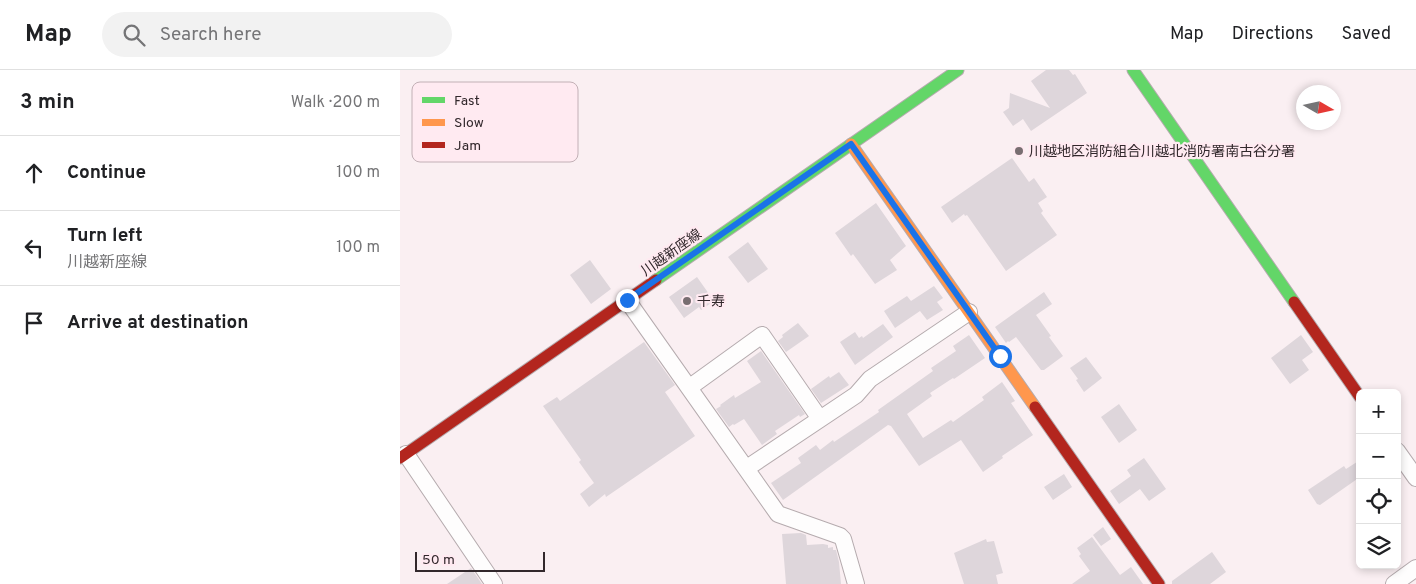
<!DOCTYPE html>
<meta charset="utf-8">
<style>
:root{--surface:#fff;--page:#f2f2f2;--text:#202124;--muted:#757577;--line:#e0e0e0}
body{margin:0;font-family:Overpass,"Noto Sans JP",sans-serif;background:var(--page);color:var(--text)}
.controls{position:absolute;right:15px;bottom:15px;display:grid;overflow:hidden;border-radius:8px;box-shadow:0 2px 8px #0003}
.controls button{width:45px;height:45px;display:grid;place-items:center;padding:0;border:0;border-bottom:1px solid var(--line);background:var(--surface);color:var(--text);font:25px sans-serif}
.compass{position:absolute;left:896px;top:15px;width:45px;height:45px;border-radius:50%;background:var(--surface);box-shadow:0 2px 8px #0003;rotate:99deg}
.scale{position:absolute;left:15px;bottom:12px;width:130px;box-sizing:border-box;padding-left:5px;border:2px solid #32282c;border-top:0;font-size:14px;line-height:18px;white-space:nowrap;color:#32282c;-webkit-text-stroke:4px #ffeaf1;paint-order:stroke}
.stop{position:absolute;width:15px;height:15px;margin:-11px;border:4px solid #1a73e8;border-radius:50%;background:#fff}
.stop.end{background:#1a73e8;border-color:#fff;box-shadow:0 1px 5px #0008}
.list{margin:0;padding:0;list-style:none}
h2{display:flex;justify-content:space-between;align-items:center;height:65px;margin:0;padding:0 20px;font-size:21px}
h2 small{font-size:16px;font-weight:400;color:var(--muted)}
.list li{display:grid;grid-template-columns:32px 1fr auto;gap:15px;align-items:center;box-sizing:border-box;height:75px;padding:0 20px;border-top:1px solid var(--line)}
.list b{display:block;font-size:19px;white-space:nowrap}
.list p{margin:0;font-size:16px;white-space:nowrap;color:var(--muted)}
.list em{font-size:16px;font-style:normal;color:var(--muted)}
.icon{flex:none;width:28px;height:28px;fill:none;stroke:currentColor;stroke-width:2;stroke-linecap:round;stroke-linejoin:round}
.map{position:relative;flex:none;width:1016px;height:514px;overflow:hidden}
header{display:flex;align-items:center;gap:30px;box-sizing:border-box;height:70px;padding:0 25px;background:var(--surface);border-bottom:1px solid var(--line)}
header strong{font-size:24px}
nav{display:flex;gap:28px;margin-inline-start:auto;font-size:18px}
.search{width:350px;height:45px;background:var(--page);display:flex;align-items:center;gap:12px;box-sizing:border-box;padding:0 18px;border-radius:28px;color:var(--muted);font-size:19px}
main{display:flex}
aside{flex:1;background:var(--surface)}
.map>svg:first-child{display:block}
.building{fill:#ded6db}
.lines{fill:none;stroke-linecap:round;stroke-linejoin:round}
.street-casing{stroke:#b5abae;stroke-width:18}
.fast-casing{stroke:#b5abae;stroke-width:13}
.slow-casing{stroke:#b5abae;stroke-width:13}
.jam-casing{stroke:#b5abae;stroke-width:13}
.street{stroke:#fefdfd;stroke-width:16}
.fast{stroke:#63d668;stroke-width:11}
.slow{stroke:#ff974d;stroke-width:11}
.jam{stroke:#b3261e;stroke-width:11}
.route{stroke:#1a73e8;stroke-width:6}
.poi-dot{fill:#786e71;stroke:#ffeaf1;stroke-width:2}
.labels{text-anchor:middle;stroke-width:4.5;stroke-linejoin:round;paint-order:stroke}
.poi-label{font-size:14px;fill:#32282c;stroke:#ffeaf1;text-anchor:start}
.street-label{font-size:14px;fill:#32282c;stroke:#ffeaf1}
.key{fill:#ffeaf1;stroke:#c2b0b6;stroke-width:1}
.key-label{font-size:14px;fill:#32282c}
</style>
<header>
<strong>Map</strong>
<div class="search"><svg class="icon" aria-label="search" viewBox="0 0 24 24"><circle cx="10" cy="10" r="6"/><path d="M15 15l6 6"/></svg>Search here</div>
<nav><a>Map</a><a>Directions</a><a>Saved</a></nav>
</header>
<main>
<aside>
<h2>3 min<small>Walk · 200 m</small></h2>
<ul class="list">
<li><svg class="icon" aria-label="ahead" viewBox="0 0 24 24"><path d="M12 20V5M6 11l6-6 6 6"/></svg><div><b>Continue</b></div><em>100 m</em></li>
<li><svg class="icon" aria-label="left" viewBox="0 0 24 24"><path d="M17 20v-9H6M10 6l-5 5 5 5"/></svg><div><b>Turn left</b><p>川越新座線</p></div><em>100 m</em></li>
<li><svg class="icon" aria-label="arrive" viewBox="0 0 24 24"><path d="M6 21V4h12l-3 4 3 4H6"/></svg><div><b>Arrive at destination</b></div></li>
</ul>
</aside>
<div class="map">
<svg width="1016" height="514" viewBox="0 0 1016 514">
<rect width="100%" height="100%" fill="#faeff2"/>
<path class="building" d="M646 0H669L673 5 675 4 687 23 631 61 623 49 613 56 603 42 609 38 610 23 650 38 631 11Z
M612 88 629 112 634 108 647 127 638 133 643 141 641 143 657 165 606 201 567 145 565 146 564 144 552 153 541 137Z
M476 133 506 176 490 190 497 200 475 214 453 184 451 186 435 163Z
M348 172 368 199 348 213 328 187Z
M190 190 211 219 191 234 170 205Z
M297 207 314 231 301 240 299 237 284 248 269 227Z
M534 216 543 228 537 232 543 240 527 250 520 241 495 258 484 241 507 226 511 231Z
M644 222 652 234 636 245 651 266 649 267 663 286 644 300H641L616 267 609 272 608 271 606 273 595 257Z
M398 253 409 266 386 282 378 271 383 267 382 265Z
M483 254 493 267 455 295 440 272 455 262 459 268 462 266 463 268Z
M569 265 585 288 554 309 553 308 530 323 532 326 507 344 523 368 551 350 553 352 584 330 582 327 602 312 615 331 611 333 633 365 602 386 603 388 583 402 561 370 519 396 491 356 488 355 383 430 371 413 401 393 398 388 416 375 420 380 433 370 434 372 479 342 478 340 533 301 531 298 556 281 553 276Z
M901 265 913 282 902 290 909 300 890 314 871 288Z
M244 272 275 315 265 322 295 366 206 427 205 424 189 437 180 424 194 413 179 392 181 390 143 336 157 327 160 331Z
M361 281 405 344 400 347 399 345 375 361 377 364 362 375 344 349 334 355 333 354 329 357 316 339 321 336 320 335 334 325 335 328 361 312 347 291Z
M686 287 702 308 684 322 676 310 678 309 670 298Z
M439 302 449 315 421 333 411 319 429 306 430 308Z
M719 334 737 360 719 373 701 347Z
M744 388 766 419 749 431 740 419 719 434 710 421 731 406 727 400Z
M960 390V407L920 435 917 434 908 420 944 396 946 399Z
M664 404 672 417 653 430 644 417Z
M703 457 711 469 701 476 693 465Z
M401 463 406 465 407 475 423 474 428 475V478L433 477V480H436L439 492 441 514H386L382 464Z
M692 467 720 505 731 497 743 514H672L690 501 679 486 681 484 677 478Z
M586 469 587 472 594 471 603 503 596 505 598 514H564L554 483Z
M812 482 826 502 810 514H772V511Z
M71 498 82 514H47Z"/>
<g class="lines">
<defs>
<path id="street" d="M227 230 378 444 440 466 443 469 456 514
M290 317 362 265 420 349
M997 381 1016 408
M6 384 94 514
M347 398 456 325 470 309 569 242
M994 514 1016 498"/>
<path id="fast" d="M733 0 894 232
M256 210 558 0"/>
<path id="slow" d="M451 74 635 337"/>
<path id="jam" d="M894 232 960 327
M635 337 759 514
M0 388 256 210"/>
</defs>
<use href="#street" class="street-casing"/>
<use href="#fast" class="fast-casing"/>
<use href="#slow" class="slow-casing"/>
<use href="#jam" class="jam-casing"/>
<use href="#street" class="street"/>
<use href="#fast" class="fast"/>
<use href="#slow" class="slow"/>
<use href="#jam" class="jam"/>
</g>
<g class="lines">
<path class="route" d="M227 230 451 74 600 286"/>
</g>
<g class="poi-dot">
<circle cx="619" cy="81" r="5"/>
<circle cx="287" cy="231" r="5"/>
</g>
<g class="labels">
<g class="poi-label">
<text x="629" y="86">川越地区消防組合川越北消防署南古谷分署</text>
<text x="297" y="236">千寿</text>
</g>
<g class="street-label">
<text transform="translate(271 182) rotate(-35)" y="5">川越新座線</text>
</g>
</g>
<rect x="12" y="12" width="166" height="80" rx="8" class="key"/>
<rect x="22" y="27" width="23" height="6" fill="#63d668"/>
<rect x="22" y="49" width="23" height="7" fill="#ff974d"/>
<rect x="22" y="72" width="23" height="6" fill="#b3261e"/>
<g class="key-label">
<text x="54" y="35">Fast</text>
<text x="54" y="57">Slow</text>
<text x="54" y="80">Jam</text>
</g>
</svg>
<div class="controls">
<button>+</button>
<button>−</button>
<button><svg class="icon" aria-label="locate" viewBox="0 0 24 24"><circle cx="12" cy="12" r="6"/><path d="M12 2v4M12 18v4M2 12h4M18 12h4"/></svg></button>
<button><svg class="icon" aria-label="layers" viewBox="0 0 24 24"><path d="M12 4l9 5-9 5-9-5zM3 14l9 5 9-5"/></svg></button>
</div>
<svg class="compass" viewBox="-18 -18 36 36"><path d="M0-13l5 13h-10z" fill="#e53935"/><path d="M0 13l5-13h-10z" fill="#757577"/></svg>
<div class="scale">50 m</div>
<div class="stop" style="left:600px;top:286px"></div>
<div class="stop end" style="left:227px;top:230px"></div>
</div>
</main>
